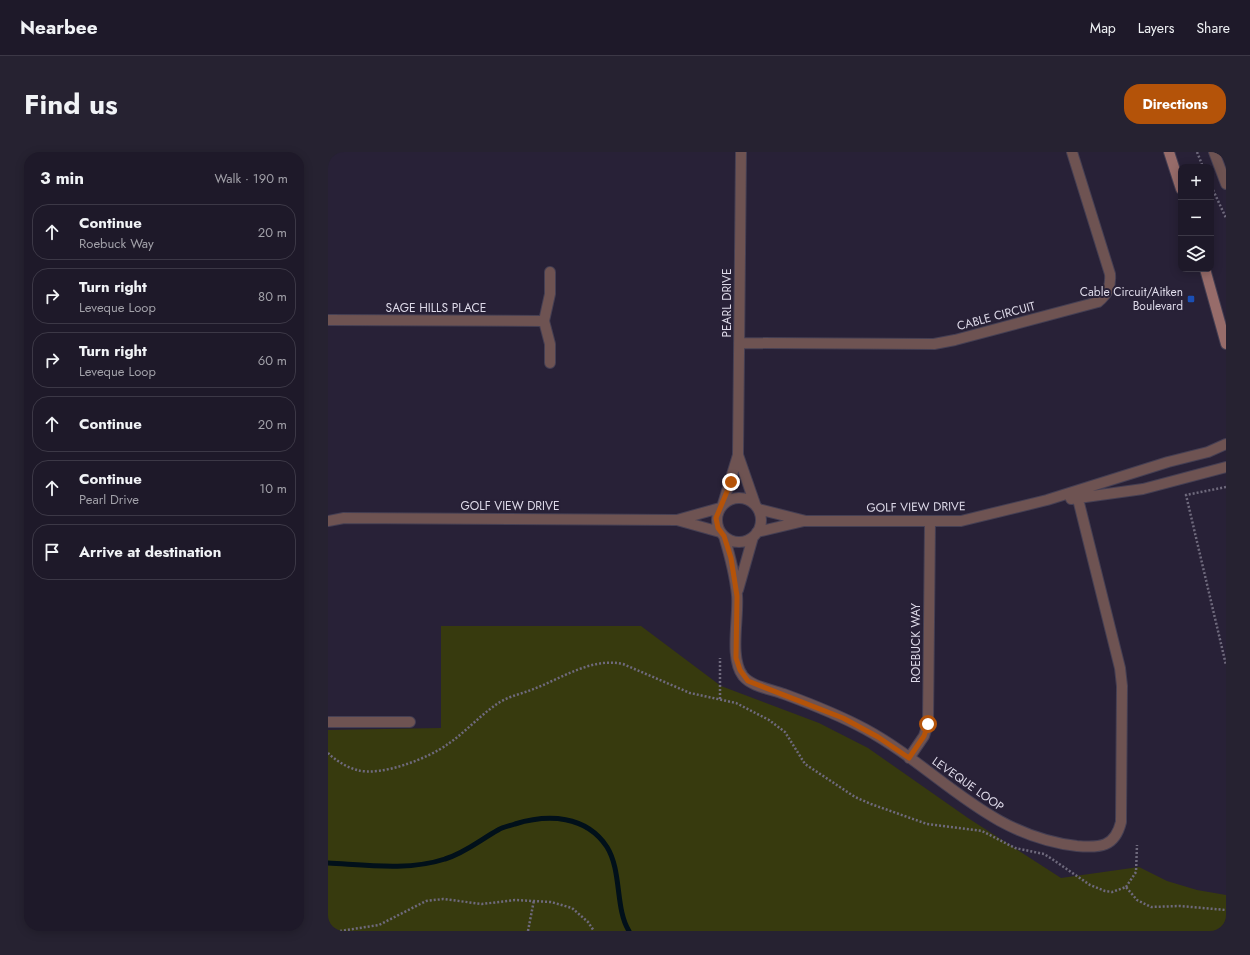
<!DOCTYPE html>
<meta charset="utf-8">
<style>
:root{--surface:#1e1929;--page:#262231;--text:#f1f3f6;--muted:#a1a0a8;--line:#3c3846;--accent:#b45309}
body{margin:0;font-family:Jost,sans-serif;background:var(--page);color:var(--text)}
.controls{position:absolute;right:12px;top:12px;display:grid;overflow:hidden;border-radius:8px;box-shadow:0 2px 10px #0003}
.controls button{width:36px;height:36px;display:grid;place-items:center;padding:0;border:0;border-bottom:1px solid var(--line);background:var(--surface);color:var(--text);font:20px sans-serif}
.stop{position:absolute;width:12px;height:12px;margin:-9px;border:3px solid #b45309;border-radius:50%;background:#fff}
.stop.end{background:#b45309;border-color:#fff;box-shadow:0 1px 4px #0008}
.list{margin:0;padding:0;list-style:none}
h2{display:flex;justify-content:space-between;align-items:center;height:52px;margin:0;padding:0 16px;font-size:17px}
h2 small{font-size:13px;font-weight:400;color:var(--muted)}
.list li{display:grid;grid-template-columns:26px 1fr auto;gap:12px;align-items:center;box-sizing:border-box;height:56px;margin:0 8px 8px;padding:0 8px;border:1px solid var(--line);border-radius:16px}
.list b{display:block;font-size:15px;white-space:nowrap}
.list p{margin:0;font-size:13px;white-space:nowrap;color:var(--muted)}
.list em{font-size:13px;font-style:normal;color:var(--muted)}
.icon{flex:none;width:22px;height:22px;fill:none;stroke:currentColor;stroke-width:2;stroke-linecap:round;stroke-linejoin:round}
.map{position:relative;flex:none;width:898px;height:779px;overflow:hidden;border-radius:16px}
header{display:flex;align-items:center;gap:24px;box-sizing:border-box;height:56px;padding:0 20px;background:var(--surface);border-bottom:1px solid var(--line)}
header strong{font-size:19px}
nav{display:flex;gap:22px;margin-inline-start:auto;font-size:14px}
.intro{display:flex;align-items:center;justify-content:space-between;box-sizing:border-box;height:96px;padding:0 24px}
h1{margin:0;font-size:28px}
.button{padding:10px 18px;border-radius:16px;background:var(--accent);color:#fff;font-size:14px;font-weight:700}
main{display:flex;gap:24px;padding:0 24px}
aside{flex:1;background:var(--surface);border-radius:16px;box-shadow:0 2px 10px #0003}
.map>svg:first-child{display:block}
.green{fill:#373a0e}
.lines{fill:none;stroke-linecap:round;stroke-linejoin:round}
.stream{stroke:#01101a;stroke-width:5}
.street-casing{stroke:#453f53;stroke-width:12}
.secondary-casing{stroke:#453f53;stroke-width:12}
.path{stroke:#6f6a7d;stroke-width:2.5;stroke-dasharray:2 2;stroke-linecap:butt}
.street{stroke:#6e5352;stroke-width:10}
.secondary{stroke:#976c6a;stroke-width:10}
.route{stroke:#b45309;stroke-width:5}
.transit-dot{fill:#1a4fb4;stroke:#282137;stroke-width:1.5}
.labels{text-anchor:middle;stroke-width:4;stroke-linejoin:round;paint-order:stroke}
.poi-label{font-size:12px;fill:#dedae9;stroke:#282137;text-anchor:end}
.street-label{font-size:12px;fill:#dedae9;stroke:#282137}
</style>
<header>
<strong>Nearbee</strong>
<nav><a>Map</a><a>Layers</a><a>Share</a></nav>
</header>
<div class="intro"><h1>Find us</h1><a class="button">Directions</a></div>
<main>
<aside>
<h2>3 min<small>Walk · 190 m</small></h2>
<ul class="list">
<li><svg class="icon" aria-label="ahead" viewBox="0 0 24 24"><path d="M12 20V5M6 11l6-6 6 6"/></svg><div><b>Continue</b><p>Roebuck Way</p></div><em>20 m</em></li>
<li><svg class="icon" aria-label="right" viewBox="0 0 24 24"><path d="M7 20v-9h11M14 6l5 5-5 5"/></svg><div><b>Turn right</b><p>Leveque Loop</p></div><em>80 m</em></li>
<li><svg class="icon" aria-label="right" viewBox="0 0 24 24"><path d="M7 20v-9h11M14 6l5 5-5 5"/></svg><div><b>Turn right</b><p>Leveque Loop</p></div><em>60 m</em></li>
<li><svg class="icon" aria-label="ahead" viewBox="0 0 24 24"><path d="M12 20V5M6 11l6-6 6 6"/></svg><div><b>Continue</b></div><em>20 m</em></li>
<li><svg class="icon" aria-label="ahead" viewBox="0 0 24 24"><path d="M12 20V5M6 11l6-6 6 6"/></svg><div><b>Continue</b><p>Pearl Drive</p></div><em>10 m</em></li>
<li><svg class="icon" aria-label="arrive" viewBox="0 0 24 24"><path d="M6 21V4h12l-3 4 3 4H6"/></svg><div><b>Arrive at destination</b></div></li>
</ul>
</aside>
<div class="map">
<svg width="898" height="779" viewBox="0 0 898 779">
<rect width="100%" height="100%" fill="#282137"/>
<path class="green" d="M113 474H313L393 534 491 571 540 596 640 666 733 726 811 715 839 729 869 738 898 743V779H0V578L113 576Z"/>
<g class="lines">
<path class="stream" d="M0 711C38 713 81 719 117 707 137 701 152 688 170 678 175 675 181 674 187 672 220 662 258 663 279 695 294 719 287 757 301 779"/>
<defs>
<path id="street" d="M886 0 898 32
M0 168 216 169 222 192V211
M216 169 222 142V120
M411 191 606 192 627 188 770 150C780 142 783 134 782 122L744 0
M410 303 427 352
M389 368a22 22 0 1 1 44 0a22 22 0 1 1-44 0Z
M743 347 815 337 898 315
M395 352 410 303 413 0
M430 357 478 369H633L719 348 840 310 880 300 898 292
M349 368 392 380
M0 369 16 366 349 368 392 356
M429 380 476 369
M396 384C402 404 407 423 409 443 411 466 401 506 415 524 424 535 443 537 456 542 483 552 511 563 537 577 611 617 659 684 749 694 772 696 787 695 793 670L794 534 792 516 748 339
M410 438 425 385
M0 570H82
M581 606 596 584 600 572 602 370"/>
<path id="secondary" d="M841 0 853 37
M877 117 898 192"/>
</defs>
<use href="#street" class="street-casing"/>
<use href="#secondary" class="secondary-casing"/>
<path class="path" d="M869 0 875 15
M885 38 898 66
M898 335 858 343 898 513
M392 547V506
M0 601C7 608 18 615 29 618 53 625 101 606 120 592 139 579 153 562 172 550 182 544 193 542 203 538 233 527 263 505 295 512L362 541 408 551 441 568 457 580 477 612 527 645 543 652 599 672 654 679 687 696 716 702 724 707 762 733 777 739 784 740 798 735 809 748 823 755 852 754 898 758
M798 735 808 720 809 693
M12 779 51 773 98 749 115 747 154 752 187 748 223 750 244 756 260 770 266 779
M200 779 206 748"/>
<use href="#street" class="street"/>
<use href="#secondary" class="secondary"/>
</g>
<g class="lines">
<path class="route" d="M403 330 388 366 390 376 396 384 403 406 409 444 408 506 412 518 420 529 515 566 550 585 581 606 596 584 600 572"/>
</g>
<rect class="transit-dot" x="859" y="143" width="8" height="8" rx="2"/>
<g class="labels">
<g class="poi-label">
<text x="855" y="144">Cable Circuit/Aitken<tspan x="855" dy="14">Boulevard</tspan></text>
</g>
<g class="street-label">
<text transform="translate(399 151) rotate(-90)" y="4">PEARL DRIVE</text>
<text x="108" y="160">SAGE HILLS PLACE</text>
<text transform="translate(668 164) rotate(-15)" y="4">CABLE CIRCUIT</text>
<text x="182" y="358">GOLF VIEW DRIVE</text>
<text transform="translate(588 355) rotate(-1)" y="4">GOLF VIEW DRIVE</text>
<text transform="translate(588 491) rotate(-90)" y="4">ROEBUCK WAY</text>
<text transform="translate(640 632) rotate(35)" y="4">LEVEQUE LOOP</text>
</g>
</g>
</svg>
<div class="controls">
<button>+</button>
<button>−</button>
<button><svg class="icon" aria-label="layers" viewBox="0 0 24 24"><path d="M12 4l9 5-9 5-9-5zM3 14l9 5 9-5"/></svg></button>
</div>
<div class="stop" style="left:600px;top:572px"></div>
<div class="stop end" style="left:403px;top:330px"></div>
</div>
</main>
